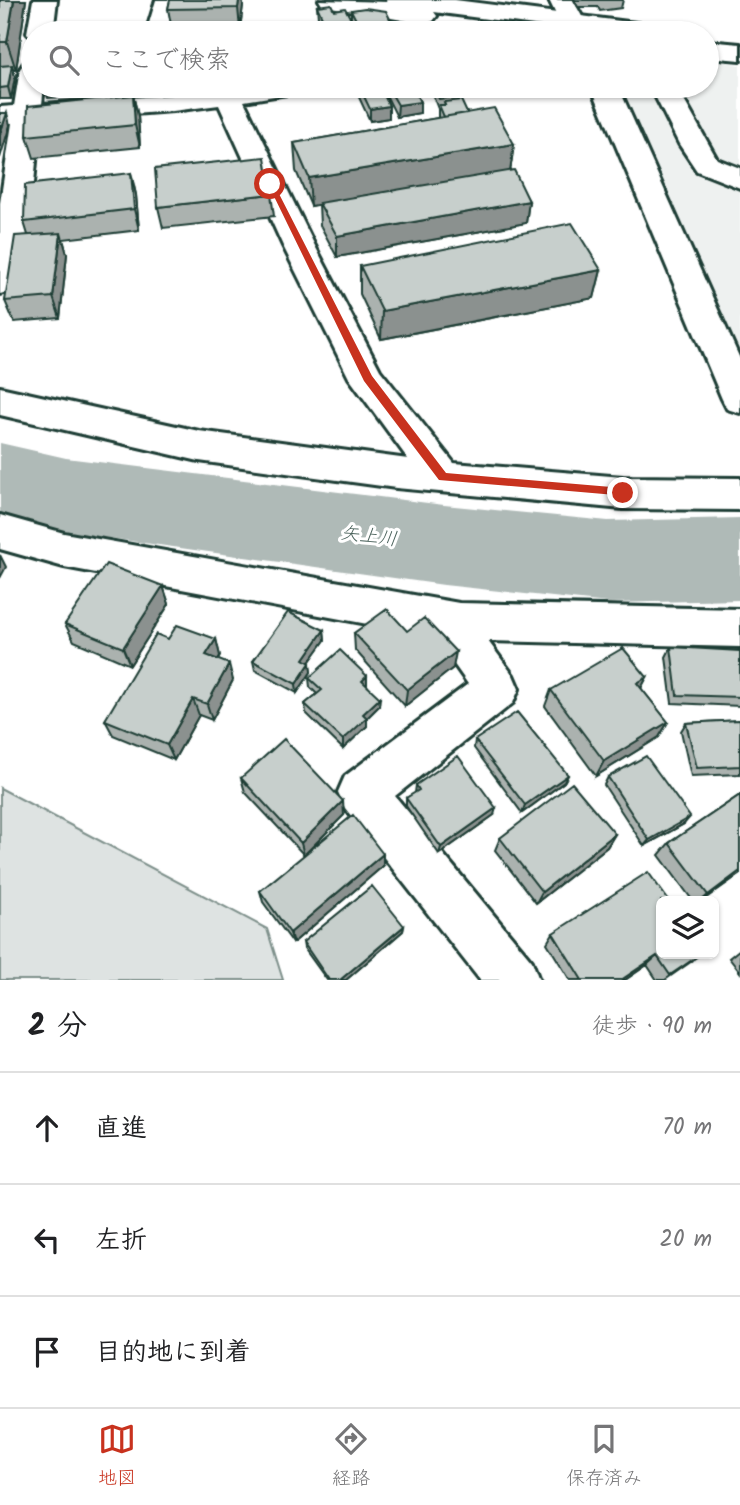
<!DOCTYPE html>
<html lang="ja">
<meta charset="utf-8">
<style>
:root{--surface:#fff;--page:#f2f2f2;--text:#202124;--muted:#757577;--line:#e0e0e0;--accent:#c8321e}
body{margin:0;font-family:Kalam,"Klee One",sans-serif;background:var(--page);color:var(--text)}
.controls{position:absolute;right:21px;bottom:21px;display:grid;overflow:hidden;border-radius:10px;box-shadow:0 2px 5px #0004}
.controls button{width:63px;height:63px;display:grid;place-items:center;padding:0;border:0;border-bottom:2px solid var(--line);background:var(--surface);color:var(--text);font:35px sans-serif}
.stop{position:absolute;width:21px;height:21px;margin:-16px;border:5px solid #c8321e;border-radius:50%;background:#fff}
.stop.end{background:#c8321e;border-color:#fff;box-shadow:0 2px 7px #0008}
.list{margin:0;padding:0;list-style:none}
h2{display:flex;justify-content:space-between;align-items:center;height:91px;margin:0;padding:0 28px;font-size:30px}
h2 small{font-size:23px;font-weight:400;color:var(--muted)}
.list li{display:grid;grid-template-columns:46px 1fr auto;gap:21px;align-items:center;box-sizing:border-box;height:112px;padding:0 28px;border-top:2px solid var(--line)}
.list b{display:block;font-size:26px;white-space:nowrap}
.list em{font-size:23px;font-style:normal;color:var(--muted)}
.icon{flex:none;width:38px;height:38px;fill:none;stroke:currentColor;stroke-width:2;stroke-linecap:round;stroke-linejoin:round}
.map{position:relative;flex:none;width:740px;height:980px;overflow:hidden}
.search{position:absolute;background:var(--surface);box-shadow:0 2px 5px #0004;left:21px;right:21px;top:21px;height:77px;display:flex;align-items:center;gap:18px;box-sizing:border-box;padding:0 24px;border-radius:38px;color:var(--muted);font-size:26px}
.sheet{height:427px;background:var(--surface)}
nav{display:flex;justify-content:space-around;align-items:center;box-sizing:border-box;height:98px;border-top:2px solid var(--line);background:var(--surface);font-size:19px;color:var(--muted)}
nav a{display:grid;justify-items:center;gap:4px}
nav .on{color:var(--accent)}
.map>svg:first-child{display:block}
.built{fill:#eef1f0}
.green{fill:#dee3e2;stroke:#7e908b;stroke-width:2}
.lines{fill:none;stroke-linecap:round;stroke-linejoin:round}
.river{fill:#afbab7;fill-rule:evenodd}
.minor-casing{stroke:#1f3d34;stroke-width:6}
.major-casing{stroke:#1f3d34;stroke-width:6}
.minor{fill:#fff;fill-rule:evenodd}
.major{fill:#fff;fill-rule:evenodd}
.wall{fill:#abb2af;stroke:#1f3d34;stroke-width:2}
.shaded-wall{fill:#8b918f;stroke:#1f3d34;stroke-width:2}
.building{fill:#c7cfcc;stroke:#1f3d34;stroke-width:2}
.route{fill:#c8321e}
.labels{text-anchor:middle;stroke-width:6;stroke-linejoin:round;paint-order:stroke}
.water-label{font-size:19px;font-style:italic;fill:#4a625b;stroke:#fff}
</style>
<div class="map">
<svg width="740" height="980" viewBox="0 0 740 980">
<rect width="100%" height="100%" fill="#fff"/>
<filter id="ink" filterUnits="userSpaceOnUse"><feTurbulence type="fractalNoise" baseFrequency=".0143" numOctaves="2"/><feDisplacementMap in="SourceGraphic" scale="14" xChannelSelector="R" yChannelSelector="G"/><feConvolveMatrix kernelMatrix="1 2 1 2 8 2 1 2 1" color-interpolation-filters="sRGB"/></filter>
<g filter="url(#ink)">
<path class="built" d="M707 58 740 65V370L732 366 612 86H707Z"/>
<path class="green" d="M0 788 267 929 283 980H0Z"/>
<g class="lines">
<path class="river" d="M0 443 66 458 444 505 608 521 740 518V600L608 603 444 585 66 532 0 515Z"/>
<defs>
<path id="minor" d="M33 0H57L53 33H33V39L27 33Z
M156 0H180L172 33H146Z
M549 0H573L591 33H565Z
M33 61V86H44L42 104 173 95 235 86H302L299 92 244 101 315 246 380 370 454 463 623 477 740 478V510L623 509 396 488 199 461 0 415V387L199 431 408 459 349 378 283 246 219 105 173 111 40 121C35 161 31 259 12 291L0 294V203L12 123H0V107L14 106 20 69 24 63Z
M591 86H618L740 359V413L727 409 722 399Z
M650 86H676L717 159 740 168V188L697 171 679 144Z
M0 515 64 533 459 603 740 609V647L488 641 513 675 519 689 513 703 395 796 532 961 539 980H480L345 808 338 792 345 776 468 684 451 660 442 638 64 567 0 549Z"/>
<path id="major" d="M319 0 387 2 386 0H455L652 25 661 28 665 33H595L434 12 437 16 433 21 424 24 331 7 322 5Z
M707 41 740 44V60L707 57Z"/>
</defs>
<use href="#minor" class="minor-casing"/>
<use href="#major" class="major-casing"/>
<use href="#minor" class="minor"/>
<use href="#major" class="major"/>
</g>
<path class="wall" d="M0 0H26L16 70H13L15 77 11 99H0Z
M170 0H242L243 5 240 29 172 30 168 9Z
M574 0H623L621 8 600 11 598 7H578Z
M317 6 334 10 351 19V10L392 23V26L408 33H325L318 18Z
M44 86H86L84 96 48 98Z
M95 86H132V87L96 88Z
M357 86H380L389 106V118L370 121 357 93Z
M383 86H412L420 102V113L397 117 383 89Z
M429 86H454L458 97V100L467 113 514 144 510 171 529 201 526 223 337 257 320 225 319 204 311 206 296 171 294 143 438 118V109Z
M133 95 138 116 140 147 34 158 27 136Z
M131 173 136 195 139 230 63 239 67 254 60 318 14 322 5 301 28 235 24 222Z
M271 194 274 216 163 228 158 207Z
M360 266 601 270 594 298 381 339 360 294Z
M163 586 169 604 130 665 74 641 65 624Z
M324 630 325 640 309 662 311 672 297 693 255 670 253 661Z
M407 631 453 668 405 706 355 650 354 633Z
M168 639H216L220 656 218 660 233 680 212 720 199 715 174 760 113 735 105 720Z
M671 647 740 651V706L672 703 666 657Z
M367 676V685L379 706 367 718V726L343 749 306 713 305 704 317 694 310 687 309 678Z
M647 677 641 688 668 722 659 737 596 776 545 706 551 690Z
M740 720V774L691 776 681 731 686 723Z
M475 740 568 775 564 782 522 813 474 748Z
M608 777 684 824 644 846 604 785Z
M241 778 344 815 304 855 245 792Z
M416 785 494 815 439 854 406 806V798L415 793Z
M740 795V874L702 901H693L659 855 669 843Z
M615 834 607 847 536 903 495 850 500 838Z
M383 866 293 943 263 902 260 891Z
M404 926 403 931 346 980H327L304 948 303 942Z
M553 933 692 961 665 980H657L647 965 625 980H570L547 943Z
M740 949V972L729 958Z"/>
<path class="shaded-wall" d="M14 0H26L16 70 7 42Z
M239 0H242L243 5 240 29 238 8Z
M392 23V33L368 30V33H360V28Z
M355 27V33H328V31Z
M12 65 15 77 11 99 8 87Z
M82 86H86L84 96Z
M133 95 138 116 140 147 135 125Z
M420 102V113L397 117 398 105Z
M389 106V118L370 121V109Z
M7 113 10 125 0 158V134Z
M514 144 510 172 311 206 309 178Z
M131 173 136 195 139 230 134 209Z
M529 201 526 223 337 257V236Z
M61 233 67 254 60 318 53 297Z
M601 270 594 298 381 339 382 311Z
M0 555 6 567 0 578Z
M163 586 169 604 130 665 123 648Z
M324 630 325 640 305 668 304 659Z
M216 639 220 656 211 672 206 655Z
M456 652 453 668 405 706 407 690Z
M310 663 311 672 297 693 296 684Z
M229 664 233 680 212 720 207 704Z
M367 676V685L362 690V681Z
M647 677 638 694 637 683Z
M380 698 379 706 367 718V726L343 749V740L363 714Z
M193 699 199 715 174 760 167 745Z
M668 722 659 737 596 776 604 761Z
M568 775 564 782 522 813 525 805Z
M343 801 344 815 304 855 301 843Z
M496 808 494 815 439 854 441 847Z
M690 817 684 824 644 846 649 840Z
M615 834 607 847 536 903 542 892Z
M383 854V866L293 943 290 933Z
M740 871V874L701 901 708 895Z
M404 926 403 931 346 980H340Z
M657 956 647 965 625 980H621Z"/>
<path class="building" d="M0 0H14L7 42H0Z
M170 0H239L238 8 168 9Z
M331 4 334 10 345 8 355 27 328 31 317 6Z
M365 8 386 11 392 23 360 28 351 10Z
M403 24 408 33H370L368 30Z
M353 31 363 32V33H337Z
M246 32H265V33H246Z
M273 32H291L290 33H273Z
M304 32H323V33H304Z
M12 65 8 87 0 88V66Z
M359 86H380L389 106 370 109Z
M387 86H412L420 102 398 105Z
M434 86H454L458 97 439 99Z
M133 95 135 125 27 136 28 106Z
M461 100 467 113 444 117 439 105H445L444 102Z
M494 108 514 144 309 178 294 143Z
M0 113H7L0 134Z
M265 157 271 194 158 207 155 169Z
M514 170 529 201 337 236 319 203Z
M131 173 134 209 24 222 25 185Z
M572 223 601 270 382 311 360 266Z
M61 233 53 297 5 301 15 236Z
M106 564 163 586 123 648 65 624Z
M387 609 407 631 424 618 456 652 407 690 354 633Z
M288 612 324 630 304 659 310 663 296 684 253 661Z
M177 625 216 639 206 655 229 664 207 704 193 699 167 745 105 720 156 634 168 639Z
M671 647 740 651V697L677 695Z
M623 648 647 677 637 683 668 722 604 761 551 690Z
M340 650 367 676 362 681 380 698 363 714 367 718 343 740 305 704 322 690 309 678Z
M517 712 568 775 525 805 475 740Z
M740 720V766L697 768 686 723Z
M284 739 343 801 301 843 241 778Z
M458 756 496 808 441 847 406 798 419 790 416 785Z
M646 756 690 817 649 840 608 777Z
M572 783 615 834 542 892 500 838Z
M740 795V871L708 895 669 843Z
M353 815 383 854 290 933 260 891Z
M648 872 669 901H661V954H701L670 975 657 956 621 980H582L553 933Z
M372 886 404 926 340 980H329L303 942Z"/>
</g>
<path class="route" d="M267 182 274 184 372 376 446 473 623 488 629 493 627 496 439 480 364 381Z"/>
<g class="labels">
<g class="water-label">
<text transform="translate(369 535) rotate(7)" y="7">矢上川</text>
</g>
</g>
</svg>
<div class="controls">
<button><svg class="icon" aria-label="layers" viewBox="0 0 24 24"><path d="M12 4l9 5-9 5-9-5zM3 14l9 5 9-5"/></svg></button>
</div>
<div class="stop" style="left:270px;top:184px"></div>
<div class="stop end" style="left:623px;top:493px"></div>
<div class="search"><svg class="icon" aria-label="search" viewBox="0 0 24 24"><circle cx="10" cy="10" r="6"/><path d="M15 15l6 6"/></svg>ここで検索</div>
</div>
<section class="sheet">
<h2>2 分<small>徒歩 · 90 m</small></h2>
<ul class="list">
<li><svg class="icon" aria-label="ahead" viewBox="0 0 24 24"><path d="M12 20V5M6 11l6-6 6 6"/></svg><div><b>直進</b></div><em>70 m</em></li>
<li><svg class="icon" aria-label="left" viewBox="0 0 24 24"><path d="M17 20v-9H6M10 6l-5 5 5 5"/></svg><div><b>左折</b></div><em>20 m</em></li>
<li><svg class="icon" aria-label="arrive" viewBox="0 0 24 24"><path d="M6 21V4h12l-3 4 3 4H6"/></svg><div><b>目的地に到着</b></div></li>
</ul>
</section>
<nav>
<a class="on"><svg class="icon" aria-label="map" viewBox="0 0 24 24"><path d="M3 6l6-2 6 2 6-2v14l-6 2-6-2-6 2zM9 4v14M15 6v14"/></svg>地図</a>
<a><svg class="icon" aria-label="directions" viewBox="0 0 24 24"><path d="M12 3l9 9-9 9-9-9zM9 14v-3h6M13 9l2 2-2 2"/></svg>経路</a>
<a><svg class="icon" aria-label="saved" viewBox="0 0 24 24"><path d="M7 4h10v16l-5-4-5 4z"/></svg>保存済み</a>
</nav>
